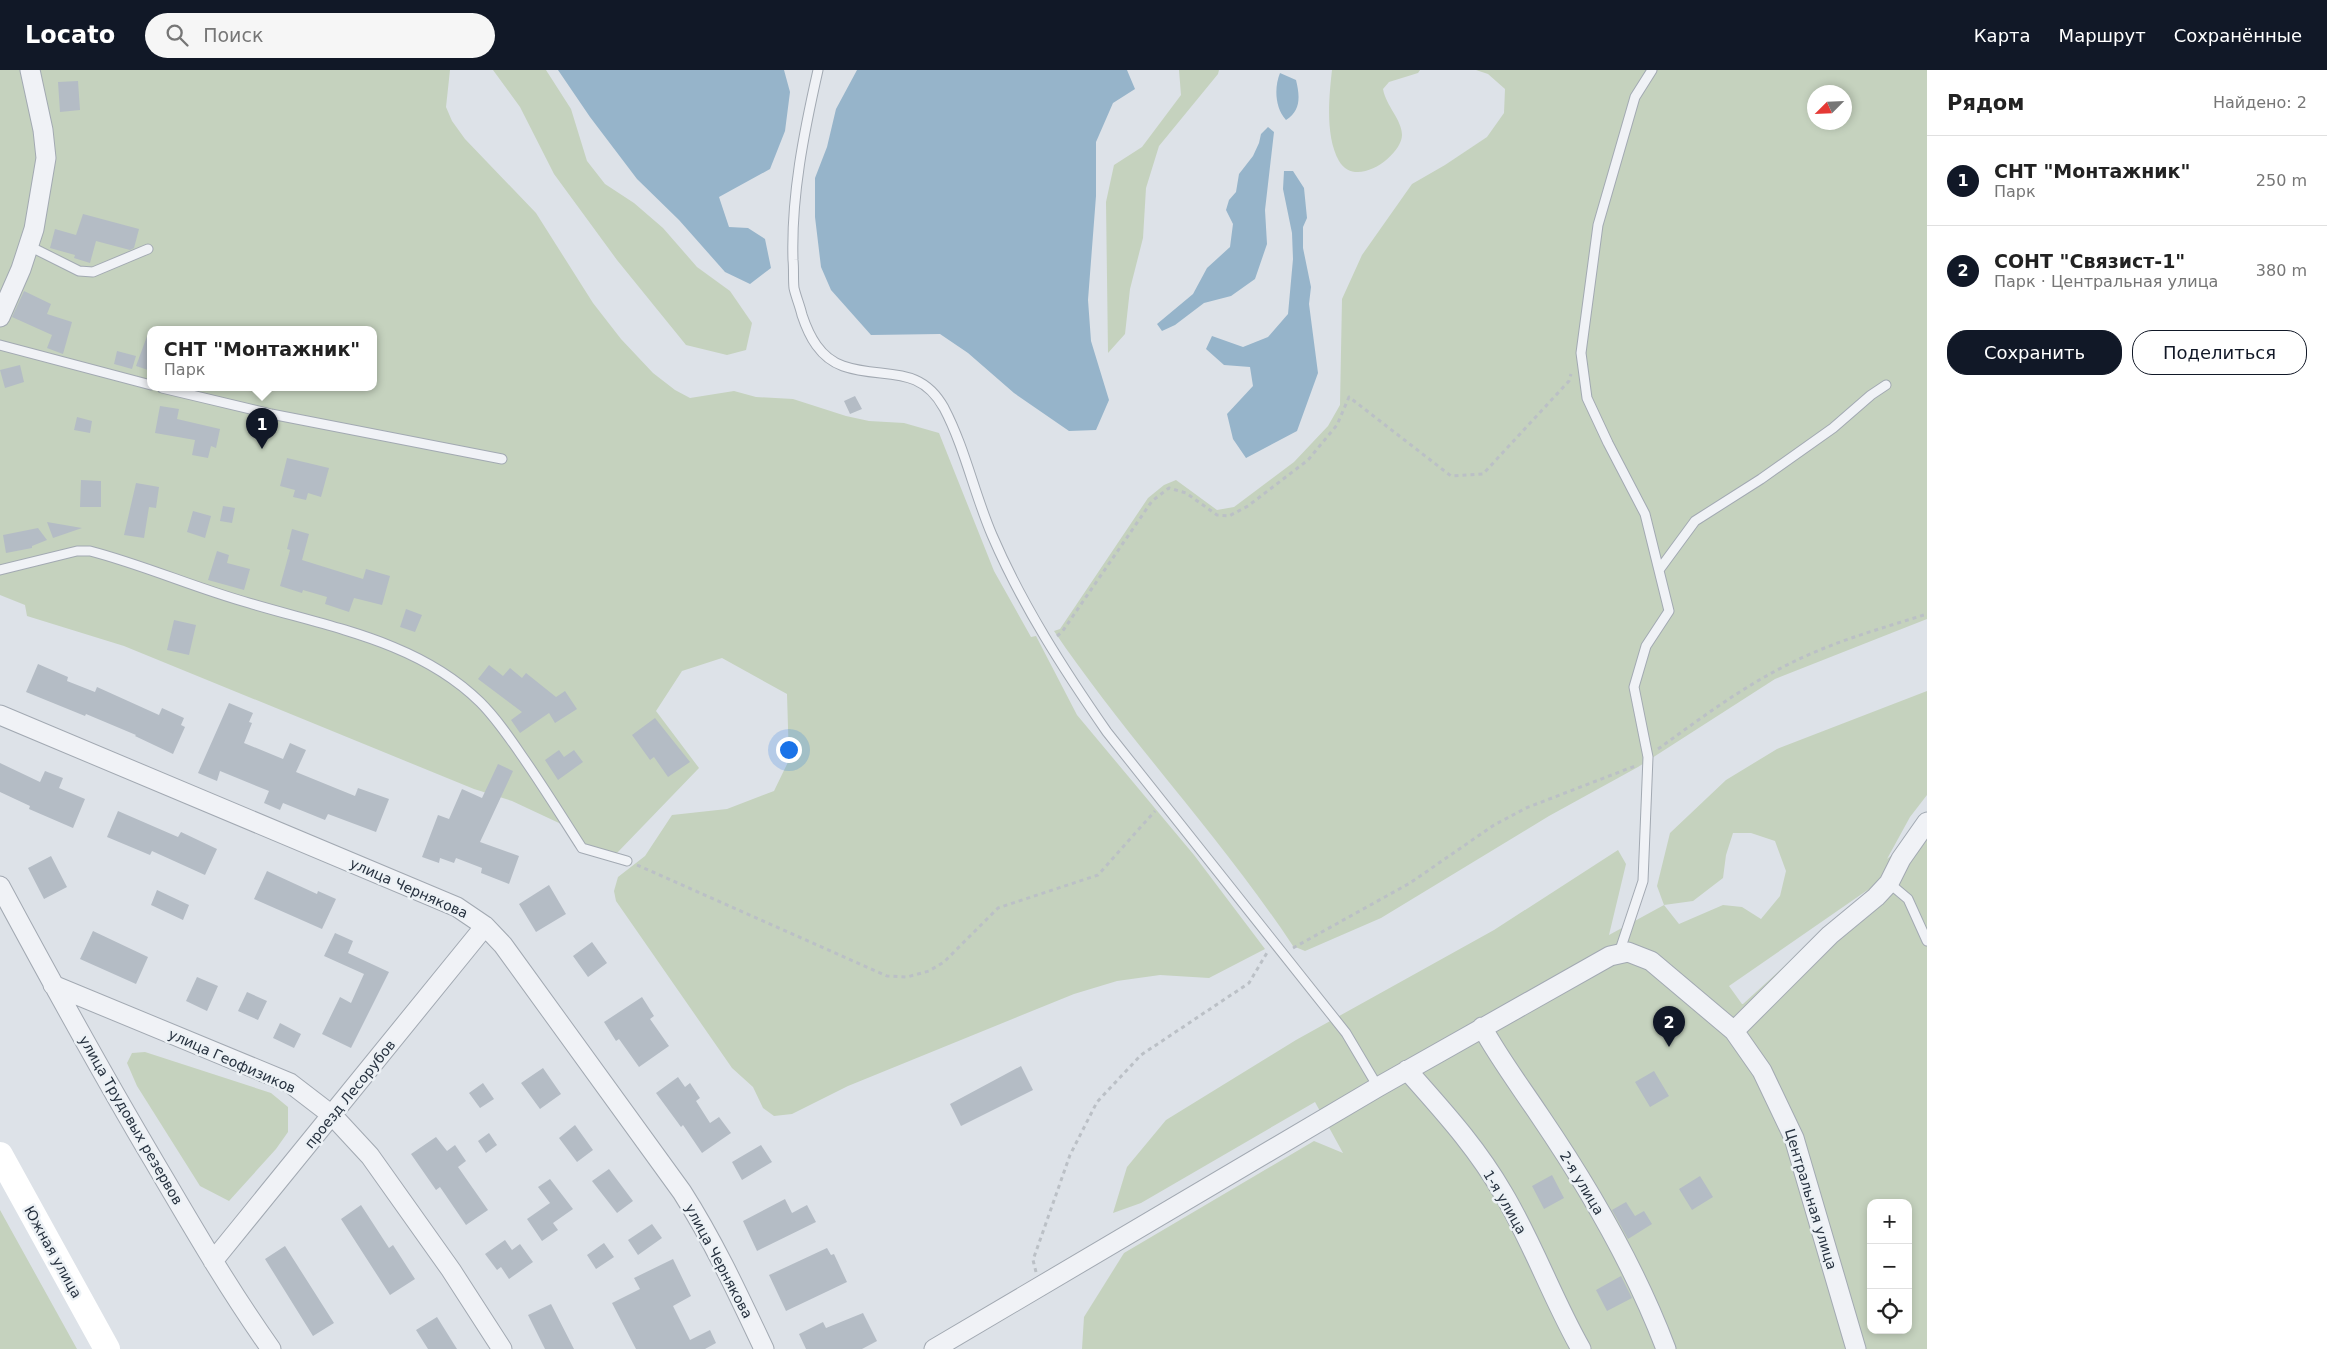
<!DOCTYPE html>
<html lang="ru">
<meta charset="utf-8">
<style>
:root{--surface:#fff;--page:#f6f6f6;--text:#222;--muted:#767676;--line:#e0e0e0;--accent:#111827}
body{margin:0;font-family:"DejaVu Sans",sans-serif;background:var(--page);color:var(--text)}
.controls{position:absolute;right:15px;bottom:15px;display:grid;overflow:hidden;border-radius:10px;box-shadow:0 2px 8px #0003}
.controls button{width:45px;height:45px;display:grid;place-items:center;padding:0;border:0;border-bottom:1px solid var(--line);background:var(--surface);color:var(--text);font:25px sans-serif}
.compass{position:absolute;left:1807px;top:15px;width:45px;height:45px;border-radius:50%;background:var(--surface);box-shadow:0 2px 8px #0003;rotate:246deg}
.you{position:absolute;left:788px;top:679px;width:18px;height:18px;margin:-12px;border:4px solid #fff;border-radius:50%;background:#1a73e8;box-shadow:0 0 0 8px #1a73e833}
.badge{display:grid;place-items:center;width:32px;height:32px;border-radius:50%;background:var(--accent);color:#fff;font-size:16px;font-weight:700}
.pin{position:absolute;translate:-50% -41px;filter:drop-shadow(0 1px 2px #0008)}
.pin::after{content:'';position:absolute;top:26px;width:18px;height:15px;background:inherit;clip-path:polygon(0 0,100% 0,50% 100%)}
.popup{position:absolute;left:147px;top:256px;width:230px;height:65px;box-sizing:border-box;display:grid;place-content:center;border-radius:10px;background:var(--surface);filter:drop-shadow(0 1px 4px #0005);font-size:16px;white-space:nowrap;color:var(--muted)}
.popup b{font-size:19px;color:var(--text)}
.popup::after{content:'';position:absolute;left:50%;top:100%;margin-left:-10px;border:10px solid transparent;border-top-color:var(--surface)}
.list{margin:0;padding:0;list-style:none}
h2{display:flex;justify-content:space-between;align-items:center;height:65px;margin:0;padding:0 20px;font-size:21px}
h2 small{font-size:16px;font-weight:400;color:var(--muted)}
.list li{display:grid;grid-template-columns:32px 1fr auto;gap:15px;align-items:center;box-sizing:border-box;height:90px;padding:0 20px;border-top:1px solid var(--line)}
.list b{display:block;font-size:19px;white-space:nowrap}
.list p{margin:0;font-size:16px;white-space:nowrap;color:var(--muted)}
.list em{font-size:16px;font-style:normal;color:var(--muted)}
.actions{display:flex;gap:10px;padding:15px 20px}
.actions a{flex:1;padding:11px 0;border:1px solid var(--accent);border-radius:20px;text-align:center;font-size:18px;color:var(--accent)}
.actions .main{background:var(--accent);color:#fff}
.icon{flex:none;width:28px;height:28px;fill:none;stroke:currentColor;stroke-width:2;stroke-linecap:round;stroke-linejoin:round}
.map{position:relative;flex:none;width:1927px;height:1279px;overflow:hidden}
header{display:flex;align-items:center;gap:30px;box-sizing:border-box;height:70px;padding:0 25px;background:var(--accent);color:#fff}
header strong{font-size:24px}
nav{display:flex;gap:28px;margin-inline-start:auto;font-size:18px}
.search{width:350px;height:45px;background:var(--page);display:flex;align-items:center;gap:12px;box-sizing:border-box;padding:0 18px;border-radius:28px;color:var(--muted);font-size:19px}
main{display:flex}
aside{flex:1;background:var(--surface)}
.map>svg:first-child{display:block}
.green{fill:#c5d2be;fill-rule:evenodd}
.water{fill:#96b4ca}
.building{fill:#b4bcc5}
.lines{fill:none;stroke-linecap:round;stroke-linejoin:round}
.lane-casing{stroke:#a2a9b2;stroke-width:11}
.street-casing{stroke:#a2a9b2;stroke-width:21}
.path{stroke:#bbc0c6;stroke-width:3;stroke-dasharray:4 4;stroke-linecap:butt}
.lane{stroke:#f0f2f6;stroke-width:9}
.street{stroke:#f0f2f6;stroke-width:19}
.secondary{stroke:#fff;stroke-width:26}
.labels{text-anchor:middle;stroke-width:5;stroke-linejoin:round;paint-order:stroke}
.street-label{font-size:14px;fill:#26313f;stroke:#ecf1f5}
</style>
<header>
<strong>Locato</strong>
<div class="search"><svg class="icon" aria-label="search" viewBox="0 0 24 24"><circle cx="10" cy="10" r="6"/><path d="M15 15l6 6"/></svg>Поиск</div>
<nav><a>Карта</a><a>Маршрут</a><a>Сохранённые</a></nav>
</header>
<main>
<div class="map">
<svg width="1927" height="1279" viewBox="0 0 1927 1279">
<rect width="100%" height="100%" fill="#dde2e8"/>
<path class="green" d="M0 0H450L446 37 452 51 465 69 536 143 593 233 621 269 653 303 675 320 690 328 734 321 756 327 793 329 846 346 869 351 904 353 939 363 994 501 1031 567 1036 566 1077 645 1194 785 1265 879 1209 908 1160 905 1117 911 1074 924 848 1016 792 1044 774 1046 763 1038 753 1017 732 998 616 831 614 821 618 807 645 786 672 745 727 739 774 721 789 690 787 624 722 588 682 601 656 641 699 698 616 784 589 777 559 753 512 731 474 719 124 576 27 546 25 535 0 525ZM151 260H373V318H151Z
M493 0H546L571 39 587 91 605 114 634 133 663 158 697 197 730 221 752 253 746 280 727 285 686 275 617 190 554 104 520 37Z
M1179 0H1219L1218 4 1159 76 1146 118 1143 168 1130 219 1125 264 1108 283 1106 132 1114 95 1142 77 1181 25Z
M1332 0H1420L1418 3 1389 12 1383 19C1386 36 1402 50 1402 65 1402 85 1356 120 1339 91 1325 66 1329 27 1332 0Z
M1476 0H1927V549L1775 609 1638 697 1549 746 1381 848 1305 881 1293 876C1220 766 1128 670 1054 561L1060 559 1148 428 1164 415 1176 410 1217 440 1234 437 1294 392 1328 356 1340 335 1342 229 1362 185 1412 114 1445 95 1487 67 1504 43 1505 19 1488 4ZM1814 22H1844V52H1814Z
M1927 621V725L1910 747 1887 789 1927 757V1279H1082L1084 1247 1124 1183 1314 1071 1343 1083 1315 1032 1141 1133 1113 1143 1127 1097 1166 1050 1296 970 1494 860 1618 780 1626 794 1609 865 1664 835 1657 816 1670 763 1726 710 1777 679ZM1733 763H1751L1775 771 1786 801 1780 826 1761 849 1742 837 1723 835 1679 854 1664 835 1693 831 1723 808 1726 785ZM1869 819 1743 934H1742L1729 916ZM1871 1133H1908V1260H1871Z
M145 982 271 1023 288 1037V1062L276 1079 229 1131 200 1116 137 1016 127 993 132 983Z
M0 1140 77 1279H0Z"/>
<path class="water" d="M558 0H784L790 22 785 61 770 99 719 127 729 157 748 158 765 169 771 198 750 214 725 202 679 150 637 109 590 47Z
M857 0H1127L1135 19 1113 33 1096 72V126L1088 230 1091 271 1109 330 1096 360 1069 361 1014 323 968 283 940 264 871 265 831 220 821 197 815 147V108L827 77 836 39Z
M1280 3 1296 10C1300 26 1301 41 1286 50 1275 38 1274 18 1280 3Z
M1268 57 1274 62 1265 140 1267 174 1255 209 1231 226 1204 233 1175 255 1162 261 1157 254 1193 224 1207 198 1230 177 1233 154 1226 140 1229 130 1236 122 1239 104 1253 86 1259 73 1261 64Z
M1284 101H1293L1304 118 1307 148 1303 157V178L1311 217 1309 234 1318 303 1297 361 1246 388 1233 369 1227 344 1253 316 1250 297 1224 295 1206 279 1212 266 1243 277 1268 267 1288 244 1293 189 1292 163 1283 119Z"/>
<path class="building" d="M78 11 80 40 60 42 58 12Z
M83 144 139 159 134 178 130 180 96 171 90 193 74 188 75 185 50 178 55 159 76 165Z
M24 221 51 234 47 244 72 252 63 284 47 278 52 265 12 247Z
M149 261H151V301L136 296Z
M117 281 136 286 132 299 114 294Z
M20 295 24 312 5 318 0 300Z
M855 326 862 339 850 344 844 331Z
M160 336 179 339 177 349 220 359 216 378 211 376 208 388 192 385 195 370 155 363Z
M77 347 92 351 90 363 74 360Z
M287 388 329 398 321 427 308 423 306 430 293 427 295 420 280 416Z
M81 410 101 411V437H80Z
M136 413 159 417 156 438 149 437 144 468 124 465Z
M223 436 235 438 232 453 220 451Z
M193 441 211 446 205 468 187 462Z
M47 452 82 458 53 468Z
M38 458 47 470 32 476V478L6 483 3 465Z
M292 459 309 464 302 490 363 509 366 499 390 506 382 535 354 528 349 542 325 534 327 527 303 520 302 523 280 516 290 480 287 479Z
M217 481 229 485 227 493 250 499 244 520 208 510Z
M406 539 422 545 415 562 400 557Z
M174 550 196 555 189 585 167 580Z
M38 594 68 607 67 611 95 622 97 617 159 645 162 638 184 648 181 655 185 657 173 684 135 666 136 665 86 644 85 646 26 622Z
M489 595 503 606 510 598 522 608 526 603 556 627 565 621 577 639 555 653 549 643 520 663 511 650 522 642 478 609Z
M229 633 253 643 249 652 252 653 244 673 283 689 290 673 306 680 296 702 355 726 358 718 389 729 376 762 328 744 325 750 283 733 280 740 264 733 269 721 220 701 217 711 198 703Z
M655 648 690 692 668 707 654 687 650 690 632 665Z
M559 680 564 687 574 680 583 692 558 710 545 690Z
M0 693 40 712 45 701 63 708 59 718 85 729 73 758 29 739 30 736 0 722Z
M498 694 513 701 480 772 519 786 509 814 481 803 482 798 456 788 454 793 440 788 439 793 422 787 438 745 449 749 462 719 482 728Z
M118 741 178 767 181 762 217 779 205 805 152 781 150 785 107 767Z
M51 786 67 817 44 829 28 798Z
M267 801 317 824 318 821 336 829 322 859 254 829Z
M549 815 566 844 536 862 519 834Z
M157 820 189 835 183 850 151 835Z
M93 861 148 887 136 914 80 889Z
M335 863 353 871 348 883 389 902 351 978 322 964 340 927 351 933 364 904 324 886Z
M592 872 607 893 588 907 573 886Z
M197 907 218 916 207 941 186 931Z
M247 922 267 931 258 950 238 941Z
M642 927 654 946 650 949 669 976 639 997 619 969 616 971 604 952Z
M280 953 301 964 294 978 273 968Z
M1021 996 1033 1020 961 1056 950 1034Z
M543 998 561 1024 540 1039 521 1013Z
M1654 1001 1669 1026 1650 1037 1635 1012Z
M678 1007 685 1017 690 1013 700 1028 696 1031 710 1053 719 1047 731 1063 702 1083 683 1055 681 1057 656 1023Z
M483 1013 494 1029 480 1038 469 1023Z
M575 1055 593 1080 577 1092 559 1068Z
M489 1063 497 1075 486 1083 478 1071Z
M436 1067 447 1081 455 1075 466 1091 458 1097 488 1140 466 1155 440 1117 436 1120 411 1084Z
M761 1075 772 1092 742 1110 732 1092Z
M609 1099 633 1131 617 1143 592 1111Z
M1552 1105 1564 1128 1544 1139 1532 1116Z
M1700 1106 1713 1127 1692 1140 1679 1119Z
M550 1109 573 1139 553 1153 558 1160 542 1171 527 1149 550 1133 538 1117Z
M785 1129 792 1143 807 1135 816 1152 757 1181 743 1151Z
M1626 1132 1635 1146 1644 1141 1652 1154 1628 1169 1612 1140Z
M361 1135 389 1178 393 1175 415 1209 390 1225 341 1149Z
M652 1154 662 1168 638 1185 628 1170Z
M505 1170 512 1180 520 1174 533 1192 509 1209 501 1197 497 1200 485 1184Z
M604 1173 614 1187 596 1199 587 1185Z
M285 1176 334 1253 313 1266 265 1189Z
M827 1178 831 1185 834 1184 847 1212 786 1241 769 1205Z
M673 1189 691 1226 673 1236 690 1270 710 1260 716 1273 705 1279H636L612 1233 640 1219 634 1208Z
M1621 1206 1632 1228 1607 1241 1596 1220Z
M551 1234 574 1279H545L528 1245Z
M863 1243 877 1271 862 1279H806L799 1264 823 1252 826 1258Z
M437 1247 457 1279H428L416 1260Z"/>
<g class="lines">
<defs>
<path id="lane" d="M818 0C804 62 791 126 793 190 794 199 793 209 794 218 796 227 800 236 802 245 809 266 820 288 843 296 883 310 919 293 944 338 965 378 974 423 992 465 1022 535 1064 600 1107 662L1346 963 1378 1017
M29 176 79 201 93 202 148 179
M0 275 151 315
M162 318 271 344 502 389
M0 500 77 481H90C144 495 195 518 249 533 329 557 418 571 480 632 496 648 509 667 522 686 543 716 562 747 582 778L627 791
M1659 500 1695 451 1761 409 1833 358 1871 325 1886 315
M1889 813 1908 829 1927 871
M1619 883 1643 811 1648 687 1634 617 1646 576 1669 541 1645 444 1608 373 1587 328 1581 283 1598 155 1635 27 1652 0"/>
<path id="street" d="M0 247 21 199 34 159 46 88 43 60 30 0
M0 645 457 837 485 856 503 875 682 1122C714 1172 739 1226 764 1279
M0 816C50 909 101 1002 155 1093 192 1156 229 1220 271 1279
M53 915 290 1013 333 1046 370 1086 451 1200 502 1279
M1482 957C1499 988 1520 1016 1540 1046 1589 1118 1635 1197 1666 1279
M1734 961 1830 865 1876 827 1889 813 1901 789 1927 752
M1407 1000C1443 1041 1475 1075 1503 1123 1533 1173 1552 1228 1581 1279
M213 1191 485 856
M934 1279 1378 1017 1610 886 1628 882 1651 891 1734 961 1762 1001 1794 1068 1856 1279"/>
</defs>
<use href="#lane" class="lane-casing"/>
<use href="#street" class="street-casing"/>
<path class="path" d="M1057 566 1062 562 1152 431 1169 418 1186 423 1217 445 1229 446 1248 436 1308 390 1337 355 1349 327 1451 406 1483 404 1569 311 1571 304
M1658 679C1701 648 1745 615 1793 592 1835 571 1883 558 1927 544
M637 795 887 906 907 907 929 901 944 892 998 838 1098 805 1155 741
M1293 878 1410 813 1494 755 1526 738 1635 696
M1036 1202 1033 1190 1070 1085 1097 1032 1141 985 1249 913 1268 881"/>
<use href="#lane" class="lane"/>
<use href="#street" class="street"/>
<path class="secondary" d="M0 1085 107 1279"/>
</g>
<g class="labels">
<g class="street-label">
<text transform="translate(409 818) rotate(24)" y="5">улица Чернякова</text>
<text transform="translate(232 991) rotate(24)" y="5">улица Геофизиков</text>
<text transform="translate(350 1024) rotate(-51)" y="5">проезд Лесорубов</text>
<text transform="translate(131 1050) rotate(60)" y="5">улица Трудовых резервов</text>
<text transform="translate(1582 1113) rotate(59)" y="5">2-я улица</text>
<text transform="translate(1811 1129) rotate(73)" y="5">Центральная улица</text>
<text transform="translate(1505 1132) rotate(60)" y="5">1-я улица</text>
<text transform="translate(53 1182) rotate(61)" y="5">Южная улица</text>
<text transform="translate(719 1191) rotate(62)" y="5">улица Чернякова</text>
</g>
</g>
</svg>
<div class="controls">
<button>+</button>
<button>−</button>
<button><svg class="icon" aria-label="locate" viewBox="0 0 24 24"><circle cx="12" cy="12" r="6"/><path d="M12 2v4M12 18v4M2 12h4M18 12h4"/></svg></button>
</div>
<svg class="compass" viewBox="-18 -18 36 36"><path d="M0-13l5 13h-10z" fill="#e53935"/><path d="M0 13l5-13h-10z" fill="#767676"/></svg>
<div class="you"></div>
<div class="pin badge" style="left:262px;top:379px">1</div>
<div class="popup"><b>СНТ &quot;Монтажник&quot;</b>Парк</div>
<div class="pin badge" style="left:1669px;top:977px">2</div>
</div>
<aside>
<h2>Рядом<small>Найдено: 2</small></h2>
<ul class="list">
<li><span class="badge">1</span><div><b>СНТ &quot;Монтажник&quot;</b><p>Парк</p></div><em>250 m</em></li>
<li><span class="badge">2</span><div><b>СОНТ &quot;Связист-1&quot;</b><p>Парк · Центральная улица</p></div><em>380 m</em></li>
</ul>
<div class="actions"><a class="main">Сохранить</a><a>Поделиться</a></div>
</aside>
</main>
